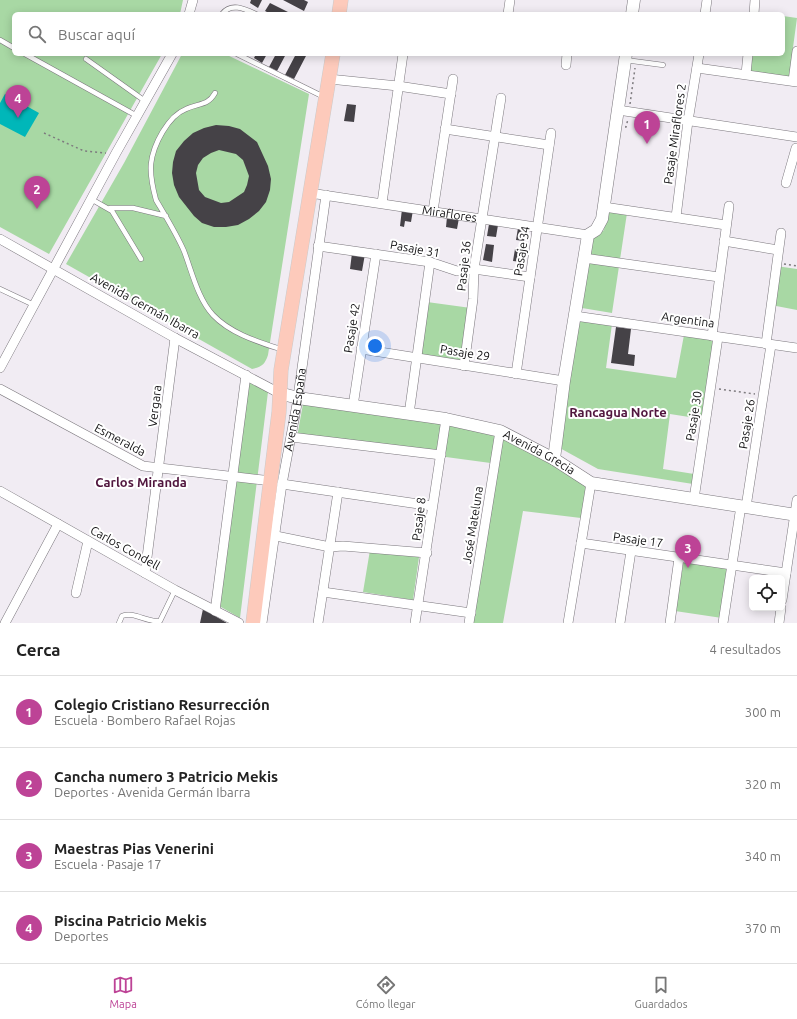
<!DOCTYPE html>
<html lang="es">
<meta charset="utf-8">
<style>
:root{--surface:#fff;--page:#f6f6f6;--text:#222;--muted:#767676;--line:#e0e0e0;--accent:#bd4396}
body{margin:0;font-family:Ubuntu,sans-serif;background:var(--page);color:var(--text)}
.controls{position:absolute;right:12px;bottom:12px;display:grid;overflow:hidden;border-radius:6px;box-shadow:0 2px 10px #0003}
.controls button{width:36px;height:36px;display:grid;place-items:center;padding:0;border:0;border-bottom:1px solid var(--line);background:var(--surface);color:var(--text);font:20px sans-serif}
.you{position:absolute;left:375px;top:346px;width:14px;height:14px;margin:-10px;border:3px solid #fff;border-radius:50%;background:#1a73e8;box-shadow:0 0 0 6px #1a73e833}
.badge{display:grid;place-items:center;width:26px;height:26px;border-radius:50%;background:var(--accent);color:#fff;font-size:13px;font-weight:700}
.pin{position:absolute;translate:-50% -33px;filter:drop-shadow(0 1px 2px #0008)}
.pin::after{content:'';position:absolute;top:21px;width:14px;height:12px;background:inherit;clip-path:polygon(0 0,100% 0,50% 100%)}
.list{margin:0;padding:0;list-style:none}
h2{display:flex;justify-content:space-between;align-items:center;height:52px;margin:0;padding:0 16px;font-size:17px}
h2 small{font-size:13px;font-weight:400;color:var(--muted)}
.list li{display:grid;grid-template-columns:26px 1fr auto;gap:12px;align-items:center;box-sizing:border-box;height:72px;padding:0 16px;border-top:1px solid var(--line)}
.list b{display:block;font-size:15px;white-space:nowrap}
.list p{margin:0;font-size:13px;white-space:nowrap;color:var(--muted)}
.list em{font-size:13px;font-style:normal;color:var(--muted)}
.icon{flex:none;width:22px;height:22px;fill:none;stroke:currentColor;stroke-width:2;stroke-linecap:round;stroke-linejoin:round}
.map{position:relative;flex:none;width:797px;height:623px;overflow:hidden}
.search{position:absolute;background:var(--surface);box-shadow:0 2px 10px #0003;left:12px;right:12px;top:12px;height:44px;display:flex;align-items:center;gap:10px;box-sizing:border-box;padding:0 14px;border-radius:6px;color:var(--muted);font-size:15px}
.sheet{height:340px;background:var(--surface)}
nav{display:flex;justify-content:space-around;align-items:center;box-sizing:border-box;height:56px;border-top:1px solid var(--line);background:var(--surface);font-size:11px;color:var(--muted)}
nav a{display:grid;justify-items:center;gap:2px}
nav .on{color:var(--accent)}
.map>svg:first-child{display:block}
.green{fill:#a8d8a4}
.water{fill:#00b7b9}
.building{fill:#454247;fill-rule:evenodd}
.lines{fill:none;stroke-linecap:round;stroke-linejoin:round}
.lane-casing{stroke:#7b777d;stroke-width:5.5}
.street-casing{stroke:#7b777d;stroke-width:10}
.secondary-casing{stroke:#7b777d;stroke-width:13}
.primary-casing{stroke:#cbcbcb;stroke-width:15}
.path{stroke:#7e7b7f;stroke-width:1.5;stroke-dasharray:2 3;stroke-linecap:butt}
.lane{stroke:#fff;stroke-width:4.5}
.street{stroke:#fff;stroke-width:9}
.secondary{stroke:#fff;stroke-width:12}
.primary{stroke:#fdcabb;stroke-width:14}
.labels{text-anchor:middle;stroke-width:4;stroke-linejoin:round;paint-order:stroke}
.street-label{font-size:12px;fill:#131214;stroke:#fff}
.neighbourhood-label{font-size:13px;font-weight:bold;fill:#51163e;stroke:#fff}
</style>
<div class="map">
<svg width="797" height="623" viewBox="0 0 797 623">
<rect width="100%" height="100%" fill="#f1ecf3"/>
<path class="green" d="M0 0H183L180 14H14V54H162L49 254 0 227Z
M783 16 797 18 789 77 750 71 753 54H783Z
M182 54H225L309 94 268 355C265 364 262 367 252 369L66 264 124 163Z
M606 210 627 213 612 313 582 308 593 239 604 230Z
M776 266 797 269V310L771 305Z
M427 302 471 308 464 363 419 356Z
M577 319 612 324 606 368 676 378 684 335 715 339 702 419 670 414 663 469 694 474 693 484 598 469 558 447Z
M244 377 268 392 240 618 214 603Z
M303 404 451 423 498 433 588 484 581 518 523 511 503 623H473L498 464 297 437Z
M370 550 419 557 413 600 363 592Z
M684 560 730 567 722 618 675 611Z"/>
<path class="water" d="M5 94 39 113 25 137 0 124V103Z"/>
<path class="building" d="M251 0H262L258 8 250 3Z
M283 0H304L308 2 304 11Z
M270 3 292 14H271L265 11Z
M256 54H267L262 63 254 58Z
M276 54H286L277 71 269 67Z
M296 54H307L294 79 285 75Z
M347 104 356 105 354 122 344 121Z
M216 125 229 126 240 129 257 142 268 166 271 179 270 190 266 202 259 211 249 219 238 225 226 227H214L202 223 194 216 179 197 174 185 172 173 173 162 176 151 184 141 193 133 204 128ZM219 150 236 154 243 160 249 176 247 185 244 192 229 202 221 203 205 197 199 190 196 173 198 165 203 158 211 153Z
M402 209 413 210 411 222 405 221 404 227 400 226Z
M447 217 459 218 457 229 446 227Z
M489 224 498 225 496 237 487 236Z
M518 228 526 229 524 241 516 240Z
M486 244 494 245 492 262 483 260Z
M515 249 524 250 522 262 513 261Z
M352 253 365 254 362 271 350 269Z
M616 327 631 329 628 354 635 355 634 366 611 363Z
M203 609 227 623H200Z"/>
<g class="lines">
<defs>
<path id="lane" d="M222 14C231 2 245 9 256 14
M0 40 14 48
M25 54 137 116
M237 54 324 97
M86 59 145 101
M625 60 663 65
M215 93C208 106 198 103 186 109 168 116 153 145 151 164 150 175 153 189 156 200 166 217 176 233 184 251 192 272 198 299 213 315 231 334 259 342 283 350
M91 199 112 211 141 259
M110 208H133L166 216
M0 289 34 305
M119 623 122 616C134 611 147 623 160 621L175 590"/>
<g id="street">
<path d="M189 14 193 0"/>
<path d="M508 14 510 0"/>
<path d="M705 14 707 0"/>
<path d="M754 14 755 0"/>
<path d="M566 65 567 54"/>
<path d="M697 68 797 82"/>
<path d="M746 74 748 54"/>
<path d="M329 79 398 86 451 94"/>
<path d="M793 81 797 51"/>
<path d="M618 110 797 137"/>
<path d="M445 129 549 145"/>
<path d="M786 183 796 148"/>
<path id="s1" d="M310 193 588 235"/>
<path d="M382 203 403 54"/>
<path d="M604 207 726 225"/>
<path d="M433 211 453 79"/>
<path d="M676 217 688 121 699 54"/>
<path d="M0 239 175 338 279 393"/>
<path d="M724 241 778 250"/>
<path d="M318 246 430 262 457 271 474 269 530 277"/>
<path d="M584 258 719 277"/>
<path d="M575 316 797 348"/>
<path d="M712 336 729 206"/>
<path d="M766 344 781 233"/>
<path d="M361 349 564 381"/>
<path d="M464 366 473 299 474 269 501 98"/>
<path d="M0 368 116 153 172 54"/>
<path d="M516 374 551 133"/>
<path d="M0 389 143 466 263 480"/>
<path d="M353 406 376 254"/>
<path d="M409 414 430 262"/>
<path d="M291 437 441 455"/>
<path d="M282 484 432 506"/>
<path d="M0 491 175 590 239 623"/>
<path d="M694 499 718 337"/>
<path d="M746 507 771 345"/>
<path d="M276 536 330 547 343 546 427 553"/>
<path d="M581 543 786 573"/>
<path d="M145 573 175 338"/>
<path d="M323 592 471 613"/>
<path d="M76 593 88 541"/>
<path d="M782 600 797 500"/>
<path d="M215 611 246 375"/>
<path d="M5 623 58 524"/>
<path id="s2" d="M262 623 282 484 297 404 326 195"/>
<path d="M318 623 338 492"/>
<path d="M415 623 446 419"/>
<path d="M469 623 500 431"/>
<path d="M568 623 591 483"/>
<path d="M620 623 631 551"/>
<path d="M670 623 679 558"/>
<path d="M723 623 741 506"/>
<path d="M779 623 781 608"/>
</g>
<g id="secondary">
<path d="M632 14 634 0"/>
<path id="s3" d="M279 393 298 398 446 419 500 431 554 459 591 483 797 515"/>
<path d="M554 459 564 381 588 235 596 230 602 219 626 54"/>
</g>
<path id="primary" d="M339 14 341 0
M253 623 279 412 281 370 333 54"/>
</defs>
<use href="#lane" class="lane-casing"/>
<use href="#street" class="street-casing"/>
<use href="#secondary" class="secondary-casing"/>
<use href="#primary" class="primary-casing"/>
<path class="path" d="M630 104 635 68
M625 127H626L628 119
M44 133 84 151 106 153
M784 264 797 266
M719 389 755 394"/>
<use href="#lane" class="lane"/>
<use href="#street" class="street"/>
<use href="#secondary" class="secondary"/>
<use href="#primary" class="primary"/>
</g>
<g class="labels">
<g class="street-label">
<text transform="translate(675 134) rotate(-82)" y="4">Pasaje Miraflores 2</text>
<text dy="4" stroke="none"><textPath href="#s1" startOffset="141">Miraflores</textPath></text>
<text transform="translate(415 249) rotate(10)" y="4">Pasaje 31</text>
<text transform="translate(522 251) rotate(-81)" y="4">Pasaje 34</text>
<text transform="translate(464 266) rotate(-84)" y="4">Pasaje 36</text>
<text transform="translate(145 306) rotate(29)" y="4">Avenida Germán Ibarra</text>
<text transform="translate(688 320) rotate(8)" y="4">Argentina</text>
<text transform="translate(352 328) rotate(-81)" y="4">Pasaje 42</text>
<text transform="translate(465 353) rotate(9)" y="4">Pasaje 29</text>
<text transform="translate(155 406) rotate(-83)" y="4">Vergara</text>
<text dy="4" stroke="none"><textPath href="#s2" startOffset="216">Avenida España</textPath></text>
<text transform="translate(694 416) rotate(-81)" y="4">Pasaje 30</text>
<text transform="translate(747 424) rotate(-81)" y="4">Pasaje 26</text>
<text transform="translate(120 440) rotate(28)" y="4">Esmeralda</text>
<text dy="4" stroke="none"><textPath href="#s3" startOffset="269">Avenida Grecia</textPath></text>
<text transform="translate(419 519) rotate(-83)" y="4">Pasaje 8</text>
<text transform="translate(473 525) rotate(-81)" y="4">José Mateluna</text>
<text transform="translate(638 540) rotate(8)" y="4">Pasaje 17</text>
<text transform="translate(125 548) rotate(29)" y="4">Carlos Condell</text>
</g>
<g class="neighbourhood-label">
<text x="618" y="417">Rancagua Norte</text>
<text x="141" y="487">Carlos Miranda</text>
</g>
</g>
</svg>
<div class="controls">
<button><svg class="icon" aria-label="locate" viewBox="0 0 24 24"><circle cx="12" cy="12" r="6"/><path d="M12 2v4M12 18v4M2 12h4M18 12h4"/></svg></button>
</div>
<div class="you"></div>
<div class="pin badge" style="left:647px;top:144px">1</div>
<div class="pin badge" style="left:37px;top:209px">2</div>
<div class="pin badge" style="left:688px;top:568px">3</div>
<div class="pin badge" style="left:18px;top:118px">4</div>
<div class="search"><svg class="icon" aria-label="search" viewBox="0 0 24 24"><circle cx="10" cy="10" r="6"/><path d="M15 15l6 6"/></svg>Buscar aquí</div>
</div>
<section class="sheet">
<h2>Cerca<small>4 resultados</small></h2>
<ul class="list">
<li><span class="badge">1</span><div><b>Colegio Cristiano Resurrección</b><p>Escuela · Bombero Rafael Rojas</p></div><em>300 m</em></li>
<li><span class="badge">2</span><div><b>Cancha numero 3 Patricio Mekis</b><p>Deportes · Avenida Germán Ibarra</p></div><em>320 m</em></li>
<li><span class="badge">3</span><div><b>Maestras Pias Venerini</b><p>Escuela · Pasaje 17</p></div><em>340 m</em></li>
<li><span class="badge">4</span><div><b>Piscina Patricio Mekis</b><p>Deportes</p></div><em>370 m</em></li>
</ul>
</section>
<nav>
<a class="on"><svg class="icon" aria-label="map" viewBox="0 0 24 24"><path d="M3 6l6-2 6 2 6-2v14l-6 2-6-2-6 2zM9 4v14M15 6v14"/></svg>Mapa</a>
<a><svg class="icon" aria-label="directions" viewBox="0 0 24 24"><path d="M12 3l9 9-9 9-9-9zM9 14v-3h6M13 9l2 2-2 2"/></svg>Cómo llegar</a>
<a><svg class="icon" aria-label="saved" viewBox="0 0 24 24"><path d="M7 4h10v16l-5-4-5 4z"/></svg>Guardados</a>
</nav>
